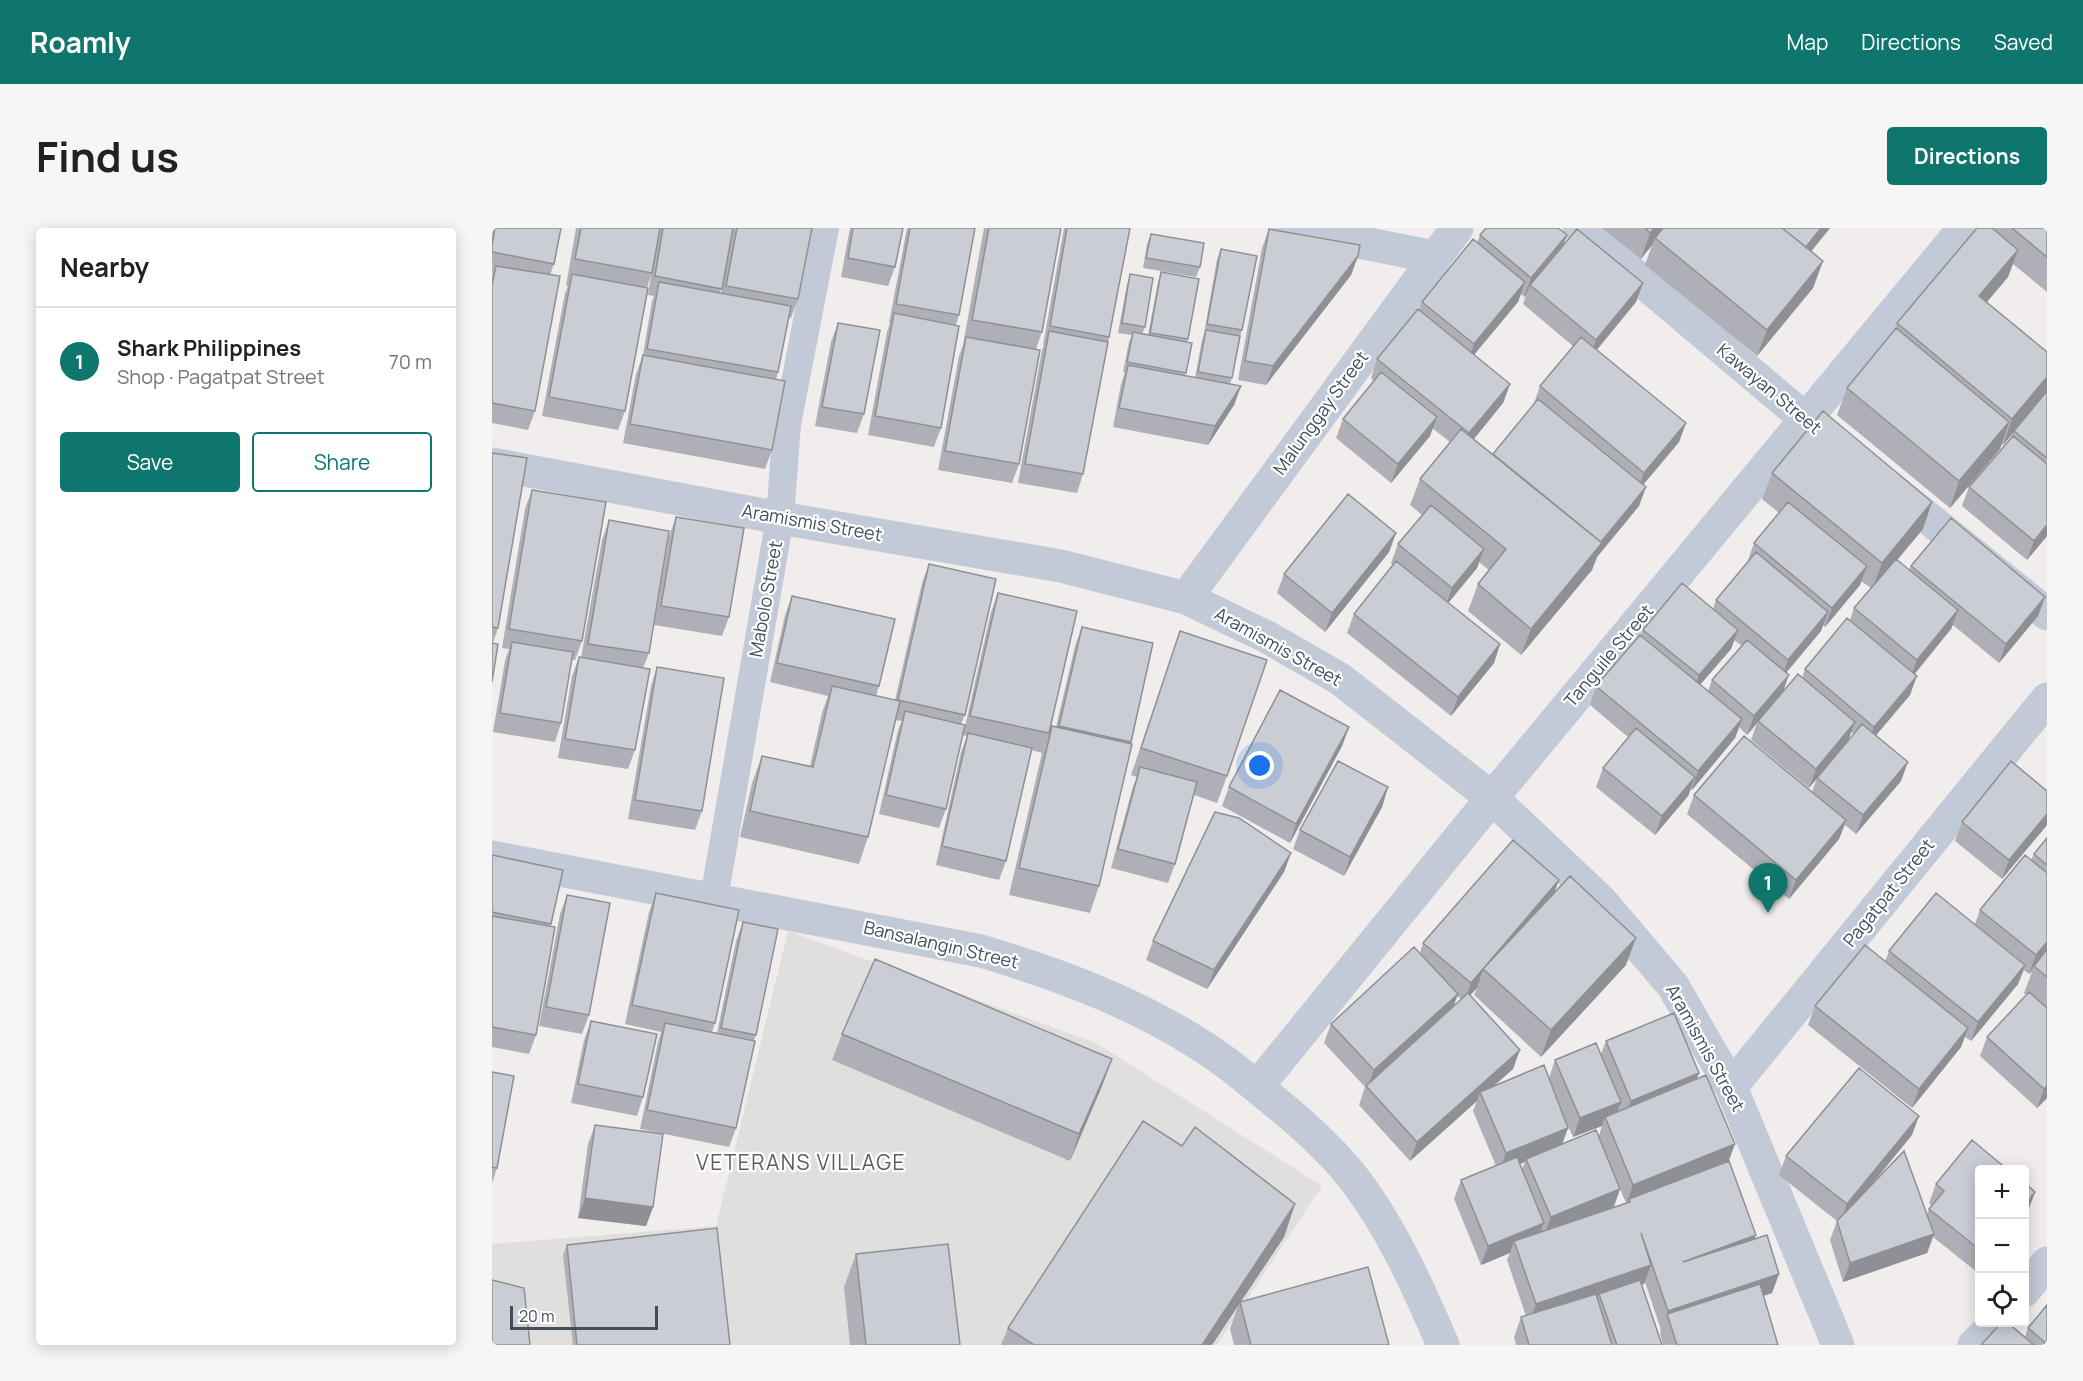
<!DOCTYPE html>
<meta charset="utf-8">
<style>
:root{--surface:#fff;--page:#f6f6f6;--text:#222;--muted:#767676;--line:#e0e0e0;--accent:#0f766e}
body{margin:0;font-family:Manrope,sans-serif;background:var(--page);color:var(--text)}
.controls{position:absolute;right:18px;bottom:18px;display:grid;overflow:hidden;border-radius:6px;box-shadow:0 3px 15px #0003}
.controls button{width:54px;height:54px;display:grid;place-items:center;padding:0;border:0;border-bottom:2px solid var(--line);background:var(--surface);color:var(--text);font:30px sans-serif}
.scale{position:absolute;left:18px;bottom:15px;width:148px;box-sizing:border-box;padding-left:6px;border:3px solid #434d5c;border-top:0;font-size:16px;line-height:21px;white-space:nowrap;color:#434d5c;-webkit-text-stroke:4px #fff;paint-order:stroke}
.you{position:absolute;left:768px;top:538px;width:21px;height:21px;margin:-15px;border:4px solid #fff;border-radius:50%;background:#1a73e8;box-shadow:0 0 0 9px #1a73e833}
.badge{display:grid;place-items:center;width:39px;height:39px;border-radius:50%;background:var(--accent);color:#fff;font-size:20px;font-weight:700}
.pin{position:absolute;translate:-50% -50px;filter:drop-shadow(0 2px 3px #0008)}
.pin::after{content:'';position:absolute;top:32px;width:21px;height:18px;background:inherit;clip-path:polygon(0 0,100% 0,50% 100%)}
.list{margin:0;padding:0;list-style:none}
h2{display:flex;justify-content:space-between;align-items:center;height:78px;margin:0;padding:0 24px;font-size:26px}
h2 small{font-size:20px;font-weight:400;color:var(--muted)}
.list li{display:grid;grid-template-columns:39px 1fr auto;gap:18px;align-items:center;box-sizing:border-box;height:108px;padding:0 24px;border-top:2px solid var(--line)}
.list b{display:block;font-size:22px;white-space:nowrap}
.list p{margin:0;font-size:20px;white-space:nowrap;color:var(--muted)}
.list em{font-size:20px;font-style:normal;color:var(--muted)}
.actions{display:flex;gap:12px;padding:18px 24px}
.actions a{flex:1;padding:14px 0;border:2px solid var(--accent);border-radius:6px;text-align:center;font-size:21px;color:var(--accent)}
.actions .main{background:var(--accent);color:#fff}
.icon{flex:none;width:33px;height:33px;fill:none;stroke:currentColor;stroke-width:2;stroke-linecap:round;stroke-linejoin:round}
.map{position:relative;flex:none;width:1555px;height:1117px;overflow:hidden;border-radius:6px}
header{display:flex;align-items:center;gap:36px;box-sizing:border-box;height:84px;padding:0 30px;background:var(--accent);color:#fff}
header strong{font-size:28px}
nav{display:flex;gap:33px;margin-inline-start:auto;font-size:21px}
.intro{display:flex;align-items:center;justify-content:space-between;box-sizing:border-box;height:144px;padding:0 36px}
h1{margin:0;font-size:42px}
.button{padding:15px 27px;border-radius:6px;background:var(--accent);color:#fff;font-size:21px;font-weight:700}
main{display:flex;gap:36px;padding:0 36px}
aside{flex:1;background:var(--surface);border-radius:6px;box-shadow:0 3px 15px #0003}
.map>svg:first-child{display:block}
.education{fill:#e1dede}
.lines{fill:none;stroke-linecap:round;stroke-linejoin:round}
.service{stroke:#c1cad6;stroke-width:28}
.minor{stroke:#c1cad6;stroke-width:33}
.tertiary{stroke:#c1cad6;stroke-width:33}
.wall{fill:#afb0b7;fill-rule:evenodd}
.shaded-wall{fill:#8e9095}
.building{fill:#cbcdd5;stroke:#8e9095;stroke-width:1.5}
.labels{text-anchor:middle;stroke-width:4.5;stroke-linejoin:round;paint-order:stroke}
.street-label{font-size:18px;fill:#434d5c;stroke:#fff}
.quarter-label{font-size:21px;letter-spacing:1.5px;fill:#595c63;stroke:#fff}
</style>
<header>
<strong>Roamly</strong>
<nav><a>Map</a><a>Directions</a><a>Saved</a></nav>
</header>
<div class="intro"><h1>Find us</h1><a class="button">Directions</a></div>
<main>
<aside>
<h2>Nearby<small></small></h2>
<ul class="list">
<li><span class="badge">1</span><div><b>Shark Philippines</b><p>Shop · Pagatpat Street</p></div><em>70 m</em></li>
</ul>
<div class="actions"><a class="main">Save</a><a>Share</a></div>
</aside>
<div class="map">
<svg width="1555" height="1117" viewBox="0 0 1555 1117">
<rect width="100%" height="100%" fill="#f0edec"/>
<path class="education" d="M296 703 604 815 830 958 725 1117H0V1016L224 998Z"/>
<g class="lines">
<path class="service" d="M222 670 288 290 295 196 333 0"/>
<path class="minor" d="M797 0 942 29
M1087 0 1336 210
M0 236 288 290 569 338 694 370 777 410 848 451 1000 570 1109 673 1181 758 1239 859 1346 1117
M1400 261 1555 386
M694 370 965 0
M1239 859 1555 471
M1532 1063 1555 1035
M1482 1117 1506 1094"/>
<path class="tertiary" d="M0 629 489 723C576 749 663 782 736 836 752 848 767 861 782 873 813 898 842 924 866 956 902 1005 927 1061 951 1117
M765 859 1000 570 1472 0"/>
</g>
<path class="wall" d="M0 0H69L62 36 58 47 43 183 36 202 0 195V47L1 45H0Z
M84 0H241L228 65 229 66 241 0H320L306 71 299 90H296L286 144 284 152 280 222 273 241 131 215 144 146 151 127 160 73 162 68 156 67 159 47 155 60 133 183 126 202 50 188 73 65 76 58H74Z
M358 0H411L403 39 396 58 349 49Z
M415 0H483L467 87 464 97 449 200 442 219 376 207 395 104 398 95H397Z
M492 0H569L550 104 544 121 527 236 520 255 446 242 467 128 471 117Z
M572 0H638L591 246 585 265 526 255 550 122 552 117H551Z
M1110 0H1338L1319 23 1331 33 1321 60 1265 128 1153 37 1160 17 1149 31Z
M1485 0H1555V64L1521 36 1516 49 1495 74 1555 124V308L1535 332 1470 278 1477 259 1519 209 1521 205 1511 217 1509 216 1508 221 1458 280 1345 187 1355 160 1402 103 1405 95Z
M777 1 866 28 859 47 774 157 746 152 770 20Z
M659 6 708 39 704 49 651 40 655 16Z
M988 7H1075L1071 17 1151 55 1144 74 1105 122 1194 195 1187 214 1151 257 1147 278 1105 329 1100 342 1029 427 976 383 986 356 997 342 987 334 985 340 956 375 1008 416 1002 435 959 488 855 405 862 386 901 337 899 335 906 316 930 287 918 277 928 251 958 214 940 200 938 208 899 255 844 210 851 191 882 153 879 150 885 131 927 81 930 74 985 15ZM1029 66 1032 69 1034 67 1031 76 1081 118 1048 158 1041 178 1001 226 982 211 1011 175 1018 156 982 127 1026 74Z
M729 21 750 102 748 108 740 150 738 156 749 158 742 177 716 217 621 199 629 156 633 144H631L637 114 640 107 626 105 635 56 638 46 653 99 650 106 656 107 666 54 669 44 696 111 695 114 693 148 703 150 710 112 712 106 725 31Z
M346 95 372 186 365 205 323 198 339 114Z
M0 225 6 400 1 415 0 454Z
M1280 245 1431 301 1405 332 1417 342 1419 338 1553 369 1546 388 1507 435 1461 397 1459 401 1423 446 1418 467 1384 507 1409 553 1364 606 1353 597 1347 611 1297 671 1195 586 1202 567 1320 564 1325 550 1331 543 1317 560 1259 512 1265 495 1255 507 1247 499 1243 510 1200 562 1199 561 1196 568 1163 607 1104 559 1111 540 1136 509 1098 477 1104 458 1149 408 1151 402 1221 381 1224 372 1255 335 1262 315 1287 285 1270 271ZM1369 353 1379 360 1362 380 1358 392 1313 441 1310 450 1292 462 1294 444 1329 403 1331 397 1333 399 1368 357ZM1242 412 1250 418 1220 452 1216 463 1208 457 1239 421ZM1359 504 1362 506 1356 513Z
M40 262 90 413 83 432H80L69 495 63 514 1 504 13 433 17 421 10 420 33 281Z
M184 289 237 389 230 408 162 397 177 308Z
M117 292 157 425 151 440 143 522 136 541 66 530 80 448 87 429 89 430 110 312Z
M904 305 897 324 833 404 785 365 792 346Z
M437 336 473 487 469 496 454 581 447 600 387 586 406 502 410 493 403 492 376 609 367 636 248 609 260 555 270 528 318 538 330 485 336 468 278 454 293 387 300 368 387 458 384 468 403 472 430 355Z
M506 365 557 505 560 498 564 499 583 418 590 399 661 415 638 516 607 658 598 685 517 667 550 525 539 522 514 633 507 652 444 637 469 524 475 508 471 507 499 384Z
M688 403 735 548 725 575 702 567 683 636 676 655 619 640 641 558 645 549 639 547Z
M165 439 210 583 203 602 136 591 159 458Z
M857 499 850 518 798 615 730 578 737 559Z
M896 559 890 579 852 648 801 621 808 602Z
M1555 563V597L1510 651 1463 613 1470 594Z
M1555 610V870L1545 880 1488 828 1495 809 1534 767 1532 765 1540 744 1537 746 1532 742 1526 756 1479 813 1473 809 1469 819 1420 880 1316 797 1323 778 1393 734 1397 723 1483 696 1488 682 1539 632 1542 626Z
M799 625 792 644 715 761 654 732 661 713Z
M0 627 71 642 58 698 44 807 37 826 0 819Z
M1063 664 1134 737 1049 829 982 767 985 760 978 767 1021 841 1002 858 1057 850 1063 832 1109 826 1114 813 1205 851 1237 934 1263 1011 1287 1046 1280 1065 1271 1068 1286 1117H1171L1168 1105 1169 1102 1153 1054 1152 1056 1149 1057 1170 1117H1024L1022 1109 1029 1089 1034 1088 1015 1032 1018 1025 989 1037 962 971 969 952 1004 938 981 883 985 873 918 933 867 877 873 859 832 815 839 796 928 725 931 715ZM965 768 969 771 961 778ZM1071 887 1081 909 1110 898 1107 907 1070 916 1076 900ZM1033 934 1030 941 1028 936ZM1128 961 1134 975 1122 979Z
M164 665 223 795 220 804 225 805 244 713 251 694 264 807 262 812 244 900 237 919 148 901 166 814 169 804 133 796 157 684Z
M75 667 97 787 90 806 47 798 68 686Z
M99 793 151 869 145 888 79 875 92 812Z
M350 806 620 831 610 858 578 933 340 832Z
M0 844 5 940 0 955Z
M103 897 161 979 154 998 86 990 96 916Z
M1420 907 1381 955 1435 986 1437 981 1440 978 1437 975 1444 956 1488 942V1043L1486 1045 1441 1009 1435 1025 1351 1054 1338 1012 1345 993 1287 947 1294 928Z
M690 918 803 976 792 1009 748 1074 897 1117H742L738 1101 747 1075 720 1117H509L516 1100Z
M75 1017 238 1117H81L71 1027Z
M364 1026 468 1117H358L352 1059Z
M1555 1077V1117H1489L1533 1109 1536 1100Z"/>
<path class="shaded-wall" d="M1162 0H1174L1163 10 1160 17 1149 31 1158 5Z
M1329 0H1338L1305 41 1311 21Z
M1075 7 1068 26 1038 57 1034 67 1032 69 1039 50Z
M1526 22 1516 49 1478 94 1487 68Z
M866 28 859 47 774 157 781 138Z
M1331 33 1321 60 1265 128 1275 102Z
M1033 54 1026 74 975 135 982 116Z
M1151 55 1144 74 1097 131 1104 112Z
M1555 149V164L1511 217 1520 191Z
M1018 156 1011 175 971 224 977 205Z
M749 158 742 177 716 217 723 198Z
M945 189 938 208 899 255 906 236Z
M1517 194 1508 221 1458 280 1467 253Z
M1194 195 1187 214 1145 264 1152 245Z
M1154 259 1147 278 1105 329 1100 342 1029 427 1039 401Z
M1440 274 1431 301 1380 362 1390 335Z
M1555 297V308L1535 332 1542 313Z
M904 305 897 324 833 404 840 385Z
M992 321 985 340 953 379 960 360Z
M1375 338 1368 357 1333 399 1340 380Z
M1553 369 1546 388 1507 435 1514 416Z
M1466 382 1459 401 1418 451 1425 432Z
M1336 384 1329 403 1289 451 1296 432Z
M1246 402 1239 421 1200 466 1207 447Z
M1008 416 1002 435 959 488 966 469Z
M1297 447 1290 466 1255 507 1262 488Z
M1425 448 1418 467 1375 518 1382 499Z
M1250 491 1243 510 1200 562 1206 543Z
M1363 494 1356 513 1317 560 1324 541Z
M857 499 850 518 798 615 804 596Z
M1416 534 1409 553 1364 606 1371 587Z
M1203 549 1196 568 1163 607 1170 588Z
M896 559 890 579 852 648 858 629Z
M1555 586V597L1510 651 1517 632Z
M1354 592 1347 611 1297 671 1304 652Z
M799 625 792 644 715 761 722 742Z
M1067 652 1060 671 991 741 985 760 972 774 979 755Z
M1144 710 1134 737 1049 829 1059 802Z
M1555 714V725L1542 738 1537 746 1544 727Z
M1533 737 1526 756 1479 813 1486 794Z
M966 766 959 785 875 861 882 842Z
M1476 800 1469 819 1420 880 1427 861Z
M1028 822 1021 841 990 868 988 864 985 873 918 933 925 914Z
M620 831 610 858 578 933 587 906Z
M1207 845 1200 864 1132 892 1139 873Z
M1555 858V870L1545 880 1552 861Z
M1129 874 1122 893 1113 889 1110 898 1081 909 1088 890Z
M1427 888 1420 907 1348 995 1355 976Z
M1076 900 1069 919 1034 931 1033 934 1007 944 1014 925Z
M1243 916 1236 935 1138 974 1137 971 1134 976 1141 957Z
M1128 961 1121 980 1052 1008 1059 989Z
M1543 964 1536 983 1533 988V977Z
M93 970 161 979 154 998 86 990Z
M803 976 792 1009 720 1117H710Z
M1052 995 1045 1014 1022 1013 1018 1025 989 1037 996 1018Z
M1442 1006 1435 1025 1351 1054 1358 1035Z
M1264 1007 1257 1026 1191 1034Z
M1159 1037 1152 1056 1109 1070 1107 1066 1105 1072 1037 1095 1044 1076Z
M1287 1046 1280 1065 1179 1099 1175 1087 1176 1083Z"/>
<path class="building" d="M3 0H69L62 36 0 24V18Z
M89 0H168L160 45 83 31Z
M171 0H241L230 61 163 48Z
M245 0H320L306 71 234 58Z
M361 0H411L403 39 356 30Z
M418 0H483L467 87 404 76Z
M497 0H569L550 104 480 92Z
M575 0H638L617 109 558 98Z
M994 0H1066L1075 7 1039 50 988 7Z
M1153 0H1162L1158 5Z
M1171 0H1290L1331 33 1275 102 1163 10Z
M1290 0H1329L1314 19Z
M1485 0H1500L1526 22 1487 68 1555 124V149L1520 191 1405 95Z
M1520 0H1555V29Z
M777 1 868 17 866 28 781 138 753 133Z
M1085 1 1151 55 1104 112 1038 57Z
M659 6 712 15 708 39 654 30Z
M981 11 1033 54 982 116 930 74Z
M729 21 765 28 750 102 715 96Z
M4 38 68 48 43 183 0 175V57Z
M669 44 707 51 696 111 658 105Z
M80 46 156 60 133 183 57 169Z
M638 46 661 50 653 99 630 95Z
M167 54 299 78 286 144 155 121Z
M926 81 1018 156 977 205 885 131Z
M402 85 467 98 449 200 383 188Z
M346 95 388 102 372 186 330 179Z
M1404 100 1517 194 1467 253 1355 160Z
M714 102 748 108 740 150 706 144Z
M557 103 616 114 591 246 533 236Z
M641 104 700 115 694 145 635 134Z
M474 109 548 122 527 236 453 223Z
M1089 109 1194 195 1152 245 1048 158Z
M151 127 293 153 280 222 138 196Z
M636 137 749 158 723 198 627 180Z
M889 144 945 189 906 236 851 191Z
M1555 163V230L1522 203Z
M1046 171 1154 259 1109 314 1001 226Z
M1331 183 1440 274 1390 335 1280 245Z
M969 201 1110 315 1039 401 986 356 1014 321 928 251Z
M1521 208 1555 236V297L1542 313 1477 259Z
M0 225 35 230 6 400 0 399Z
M40 262 114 274 90 413 17 401Z
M856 266 904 305 840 385 792 346Z
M1296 274 1375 338 1340 380 1262 315Z
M939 277 992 321 960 360 906 316Z
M184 289 252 300 237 389 169 378Z
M1459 290 1553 369 1514 416 1419 338Z
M117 292 177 303 157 425 96 416Z
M1264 324 1336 384 1296 432 1224 372Z
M1404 331 1466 382 1425 432 1362 380Z
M904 333 1008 416 966 469 862 386Z
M437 336 504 351 473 487 406 472Z
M1190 355 1246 402 1207 447 1151 402Z
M506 365 585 383 557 505 478 488Z
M300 368 403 391 387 458 285 435Z
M1355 390 1425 448 1382 499 1313 441Z
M590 399 661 415 639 514 567 498Z
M688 403 775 432 735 548 649 520Z
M1148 407 1250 491 1206 543 1104 458Z
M1255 412 1297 447 1262 488 1220 452Z
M20 414 81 424 69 495 8 485Z
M0 415 6 416 0 454Z
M87 429 158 441 143 522 73 511Z
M165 439 232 450 210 583 143 572Z
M1306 446 1363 494 1324 541 1266 493Z
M340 458 408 473 376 609 258 583 270 528 321 539Z
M788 462 857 499 804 596 737 559Z
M413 483 473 497 454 581 394 567Z
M1370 496 1416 534 1371 587 1325 550Z
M560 498 640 516 607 658 527 640Z
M1144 500 1203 549 1170 588 1111 540Z
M476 505 540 520 514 633 450 618Z
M1252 508 1354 592 1304 652 1202 567Z
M846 533 896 559 858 629 808 602Z
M1519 533 1555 563V586L1517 632 1470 594Z
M648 539 705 554 683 636 626 621Z
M723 584 747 590 799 625 722 742 661 713Z
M1555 610V637L1542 626Z
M1021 612 1067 652 979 755 931 715Z
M0 627 71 642 59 696 0 684Z
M1533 627 1555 645V714L1544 727 1488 682Z
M1078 648 1144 710 1059 802 991 741Z
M164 665 247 682 223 795 140 777Z
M1444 665 1533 737 1486 794 1397 723Z
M75 667 118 675 97 787 54 779Z
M0 688 63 699 44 807 0 799Z
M251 694 286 701 264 807 229 800Z
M1373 717 1476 800 1427 861 1323 778Z
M922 719 966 766 882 842 839 796Z
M1555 721V749L1542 738Z
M383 731 620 831 587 906 350 806Z
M1537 764 1555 780V858L1552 861 1495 809Z
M976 765 1028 822 925 914 874 858Z
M1182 785 1207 845 1139 873 1114 813Z
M99 793 165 806 151 869 86 856Z
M173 795 263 813 244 900 155 882Z
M1104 815 1129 874 1088 890 1063 832Z
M1052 837 1076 900 1014 925 988 864Z
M1367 840 1427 888 1355 976 1294 928Z
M0 844 22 848 5 940 0 939Z
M1214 847 1243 916 1141 957 1113 889Z
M651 893 690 918 703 899 803 976 710 1117H542L516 1100Z
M103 897 171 906 161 979 93 970Z
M1104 902 1128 961 1059 989 1034 931Z
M1480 912 1516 942H1488V1022L1437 981 1452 963 1444 956Z
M1412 923 1442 1006 1358 1035 1345 993Z
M1025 929 1052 995 996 1018 969 952Z
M1237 933 1264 1007 1191 1034 1275 1007 1287 1046 1176 1083 1149 1005 1159 1037 1044 1076 1022 1013 1138 974 1137 971Z
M1533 955 1543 964 1533 977Z
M225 1000 238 1117H85L75 1017Z
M456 1016 468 1117H374L364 1026Z
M876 1039 897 1117H759L748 1074Z
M0 1052 32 1060 38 1117H0Z
M1148 1052 1170 1117H1125L1107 1066Z
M1268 1056 1286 1117H1185L1175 1086Z
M1104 1066 1120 1117H1037L1029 1089Z
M1555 1077V1116L1536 1100Z
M1509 1095H1516L1542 1117H1489Z"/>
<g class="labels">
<g class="street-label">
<text transform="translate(1277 161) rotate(40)" y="6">Kawayan Street</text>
<text transform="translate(829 185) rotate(-54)" y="6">Malunggay Street</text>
<text transform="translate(320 295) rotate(10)" y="6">Aramismis Street</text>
<text transform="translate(274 371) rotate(-80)" y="6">Mabolo Street</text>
<text transform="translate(786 419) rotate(29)" y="6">Aramismis Street</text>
<text transform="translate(1117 428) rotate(-50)" y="6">Tanguile Street</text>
<text transform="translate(1397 665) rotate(-51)" y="6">Pagatpat Street</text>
<text transform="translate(449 717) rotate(13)" y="6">Bansalangin Street</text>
<text transform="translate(1213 820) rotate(61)" y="6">Aramismis Street</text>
</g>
<g class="quarter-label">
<text x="309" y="942">VETERANS VILLAGE</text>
</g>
</g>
</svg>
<div class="controls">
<button>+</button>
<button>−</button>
<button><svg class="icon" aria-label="locate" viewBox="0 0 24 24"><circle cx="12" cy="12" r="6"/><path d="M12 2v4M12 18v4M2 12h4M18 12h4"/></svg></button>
</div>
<div class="scale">20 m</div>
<div class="you"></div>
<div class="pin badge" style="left:1276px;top:685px">1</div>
</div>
</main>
